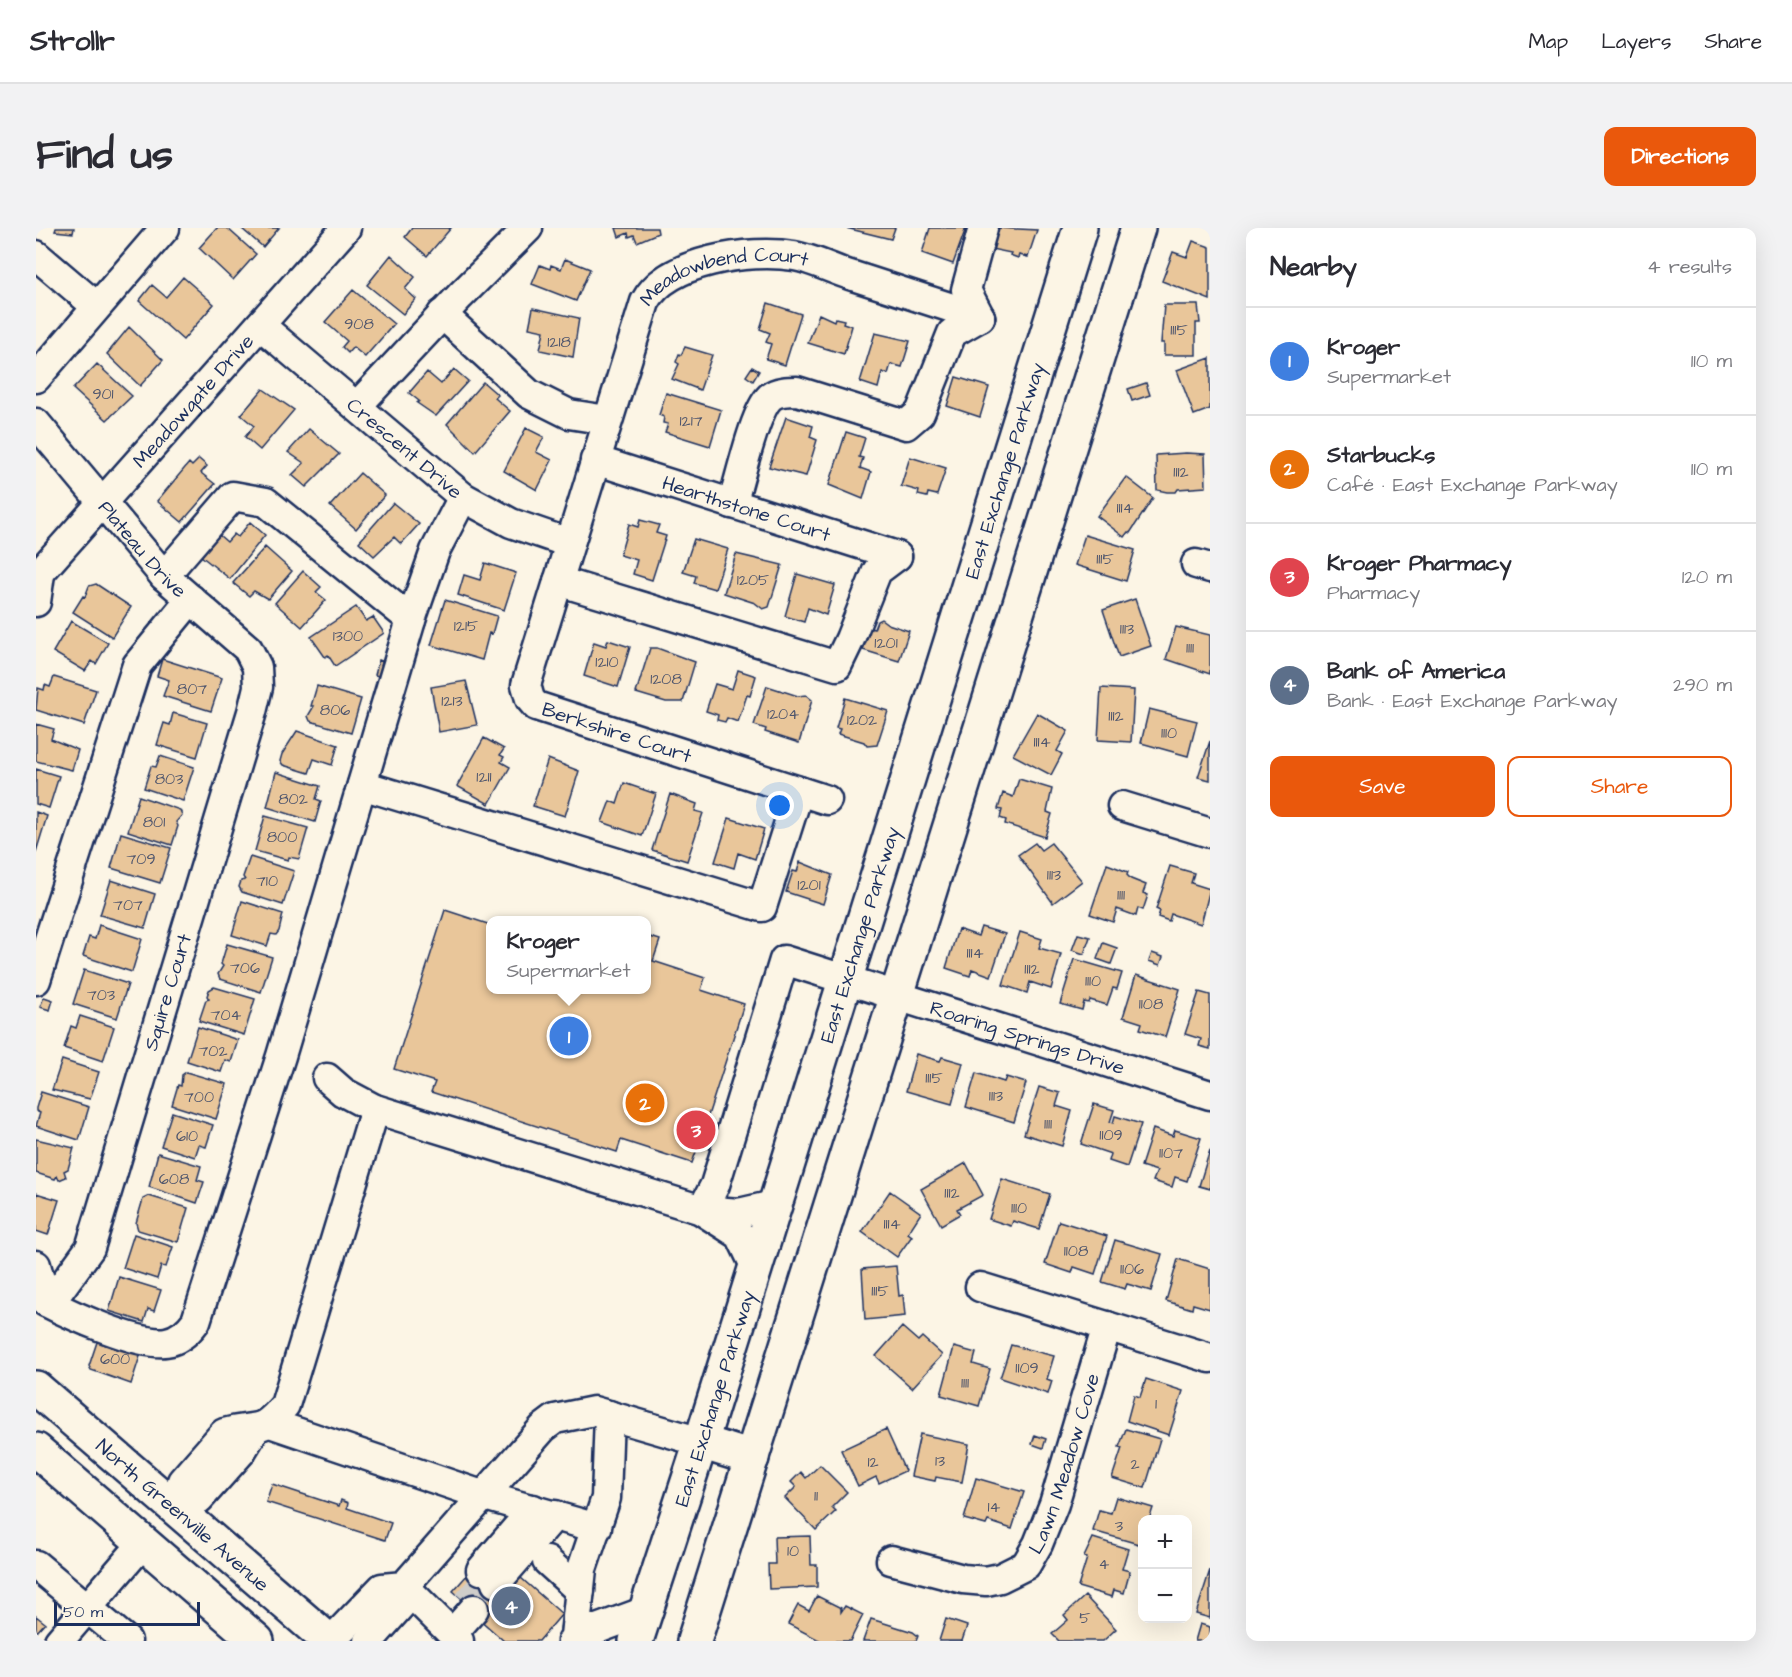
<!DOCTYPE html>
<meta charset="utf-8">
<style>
:root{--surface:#fff;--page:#f2f2f3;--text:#2b2b33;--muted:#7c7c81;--line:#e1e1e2;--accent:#ea580c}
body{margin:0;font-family:"Architects Daughter",sans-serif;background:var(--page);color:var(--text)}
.controls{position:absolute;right:18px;bottom:18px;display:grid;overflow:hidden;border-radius:12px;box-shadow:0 6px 24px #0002}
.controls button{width:54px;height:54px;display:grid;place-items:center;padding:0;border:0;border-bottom:2px solid var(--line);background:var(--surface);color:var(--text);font:30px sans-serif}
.scale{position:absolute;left:18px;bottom:15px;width:146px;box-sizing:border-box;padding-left:6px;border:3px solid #1b2f5e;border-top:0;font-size:16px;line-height:21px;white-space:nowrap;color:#1b2f5e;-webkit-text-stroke:4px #fcf5e5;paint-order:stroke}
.you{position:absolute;left:744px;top:578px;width:21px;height:21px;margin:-15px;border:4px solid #fff;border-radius:50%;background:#1a73e8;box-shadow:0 0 0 9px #1a73e833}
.badge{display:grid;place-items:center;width:39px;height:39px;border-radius:50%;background:var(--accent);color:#fff;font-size:20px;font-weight:700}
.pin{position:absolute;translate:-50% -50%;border:3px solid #fff;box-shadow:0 2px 6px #0006}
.popup{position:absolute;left:450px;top:688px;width:165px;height:78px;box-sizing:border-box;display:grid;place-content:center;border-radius:12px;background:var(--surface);filter:drop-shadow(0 2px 4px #0005);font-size:20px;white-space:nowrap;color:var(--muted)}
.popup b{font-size:22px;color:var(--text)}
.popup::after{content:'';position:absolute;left:50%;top:100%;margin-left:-12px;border:12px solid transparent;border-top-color:var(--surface)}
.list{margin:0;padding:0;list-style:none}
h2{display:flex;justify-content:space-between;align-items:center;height:78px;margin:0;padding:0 24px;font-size:26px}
h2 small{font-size:20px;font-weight:400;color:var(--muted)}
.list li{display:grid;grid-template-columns:39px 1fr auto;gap:18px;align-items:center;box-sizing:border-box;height:108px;padding:0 24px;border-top:2px solid var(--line)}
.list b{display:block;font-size:22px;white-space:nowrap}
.list p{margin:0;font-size:20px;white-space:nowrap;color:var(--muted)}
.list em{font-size:20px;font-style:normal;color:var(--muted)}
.actions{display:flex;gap:12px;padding:18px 24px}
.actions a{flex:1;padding:14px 0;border:2px solid var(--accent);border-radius:12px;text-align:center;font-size:21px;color:var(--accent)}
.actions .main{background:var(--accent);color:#fff}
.map{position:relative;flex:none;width:1174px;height:1413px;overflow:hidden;border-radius:12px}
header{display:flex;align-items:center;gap:36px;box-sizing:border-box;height:84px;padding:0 30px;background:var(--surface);border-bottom:2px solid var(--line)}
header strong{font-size:28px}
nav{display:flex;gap:33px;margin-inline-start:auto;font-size:21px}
.intro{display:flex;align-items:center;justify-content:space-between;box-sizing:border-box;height:144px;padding:0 36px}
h1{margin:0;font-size:42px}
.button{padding:15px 27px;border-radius:12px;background:var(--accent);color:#fff;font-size:21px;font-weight:700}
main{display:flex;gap:36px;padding:0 36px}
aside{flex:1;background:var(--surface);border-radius:12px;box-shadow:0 6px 24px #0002}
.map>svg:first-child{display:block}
.building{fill:#e9c69a;stroke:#1b2f5e;stroke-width:1.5}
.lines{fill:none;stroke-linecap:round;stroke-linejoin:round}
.minor-tunnel{stroke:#cfcdca;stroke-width:28;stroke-dasharray:28 14;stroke-linecap:butt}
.minor-casing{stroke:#1b2f5e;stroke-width:33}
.major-casing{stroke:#1b2f5e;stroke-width:38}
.minor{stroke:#fcf5e5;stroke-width:28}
.major{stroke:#fcf5e5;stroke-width:33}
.labels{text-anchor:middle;stroke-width:4.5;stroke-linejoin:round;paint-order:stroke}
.number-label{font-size:16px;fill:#4e556d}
.street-label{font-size:20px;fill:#1b2f5e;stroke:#fcf5e5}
</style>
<header>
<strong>Strollr</strong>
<nav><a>Map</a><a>Layers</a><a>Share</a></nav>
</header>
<div class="intro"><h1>Find us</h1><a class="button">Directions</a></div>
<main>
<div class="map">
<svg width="1174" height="1413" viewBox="0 0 1174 1413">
<rect width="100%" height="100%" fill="#fcf5e5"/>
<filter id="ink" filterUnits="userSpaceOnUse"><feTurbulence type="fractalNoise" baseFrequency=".0167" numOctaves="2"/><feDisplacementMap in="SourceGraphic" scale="12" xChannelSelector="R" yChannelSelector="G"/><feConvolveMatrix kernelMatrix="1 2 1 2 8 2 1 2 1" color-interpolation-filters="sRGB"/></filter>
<g filter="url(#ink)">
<path class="building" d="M20 0H38L37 5 19 3Z
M181 0H191L220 26 197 52 163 20Z
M205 0H243L227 19Z
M376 0H415L391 28 369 9Z
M580 0H621L622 5 601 14 598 7 593 9 592 5 583 9Z
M810 0H859L855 11Z
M894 0H930L917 36 886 25Z
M962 0 1001 2 992 29 983 27 982 30 974 27 975 25 955 21Z
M1157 13 1174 19V72L1126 53 1137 24 1151 29Z
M355 27 379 49 369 61 380 71 367 86 331 57Z
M529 31 554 41 540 73 496 56 504 37 514 41 515 37 525 41Z
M147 49 178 76 147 112 103 73 116 57 130 69Z
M317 62 358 96 329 129 317 119 312 125 306 119 311 113 289 94Z
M732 75 765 86 749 137 730 131 735 116 730 114 734 105 724 101Z
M1128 77H1162L1164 95H1160V127H1128V115H1125Z
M497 80 543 90 537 129 504 122 508 103 493 100Z
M783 86 798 93 799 90 808 92 807 95 816 98 808 126 772 115Z
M93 99 127 132 104 158 71 126Z
M839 105 874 113 866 139 855 136 852 146 846 144 842 160 824 154Z
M649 119 676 127 664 162 636 151 643 136 640 134 643 126 645 127Z
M1174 130V181L1158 187 1141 142Z
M61 136 96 168 71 192 37 161Z
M716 139 723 143 717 153 710 148Z
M418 141 432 153 400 188 381 175 383 173 373 165 391 144 405 156Z
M920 149 953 159 944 189 911 178Z
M447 154 462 167 459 170 474 183 439 224 411 196Z
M1110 155 1114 167 1096 173 1092 161Z
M227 161 258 182 224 222 209 209 218 198 205 187Z
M630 165 685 182 674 218 629 204 632 196 627 195 628 189 623 187Z
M750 189 777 198 774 209 781 212 770 248 733 239Z
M490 200 508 209 500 224 516 232 501 262 468 243Z
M273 201 303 226 270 259 256 247 268 235 252 224Z
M810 204 829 210 823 229 827 230 824 240 835 244 827 271 793 257Z
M1150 225 1169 226 1170 259 1142 261 1140 264H1131L1121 262 1120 227Z
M874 229 910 240 901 267 892 265 891 269 882 267 883 263 865 258Z
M163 231 171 238 165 245 179 256 146 294 121 273 153 235 156 238Z
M324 245 349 267 320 301 294 278Z
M1090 249 1117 270 1094 305 1092 304 1088 309 1061 288Z
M357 275 383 296 365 316 358 309 338 328 323 314Z
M604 292 623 297 620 305 630 308 616 352 597 346 601 332 584 327 593 296 602 299Z
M214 294 229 307 194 351 165 328 183 307 191 314 198 306 202 309Z
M1049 307 1099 322 1090 353 1039 337Z
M658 311 692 321 679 361 658 355 660 348 647 344Z
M229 319 256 343 232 371 218 363 213 368 197 355Z
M700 326 746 337 733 379 727 381 719 375 688 365Z
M449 335 480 345 468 382 422 367 428 347 444 352Z
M267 343 285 359 280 364 290 372 266 399 239 375Z
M761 346 799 357 790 387 772 380 768 394 749 388Z
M60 356 95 379 76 409 37 384 47 368 49 369 53 358Z
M1099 371 1115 418 1083 429 1067 382Z
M409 372 461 388 456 406 453 405 446 432 395 417Z
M320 379 330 393 337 389 348 405 299 438 292 427 289 429 275 409Z
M845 391 852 396 873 403 863 433 827 422 834 400 838 401 841 393Z
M35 393 72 415 60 436 56 433 49 443 17 424Z
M1140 399 1174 407V446L1130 431Z
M572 412 594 419 582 459 548 448 558 414 570 418Z
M614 420H621L659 434 647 474H630L600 465Z
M126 431 186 450 175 483 127 468 133 452 121 448Z
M343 432 354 436 349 450 339 447Z
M702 442 720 448 714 468 711 467 702 494 691 490 689 494 681 492 682 487 670 483 679 456 696 461Z
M18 449 60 462 48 497 0 482 2 460 8 462 9 457 14 459Z
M430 453 441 497 403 504 395 459Z
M281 458 325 471 315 505 274 493 272 488 278 478H275Z
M731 458 762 468 770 467 776 472 763 515 729 504 730 501 718 497Z
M1065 460 1098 462 1095 514 1062 512Z
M809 470 852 483 841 517 831 518 828 514 802 506 804 501 800 500Z
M1113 481 1161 493 1152 528 1105 515Z
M137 485 171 495 161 529 121 517 128 495 134 497Z
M1001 485 1032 503 1021 523 1026 526 1015 547 977 527Z
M0 496 18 501 15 511 42 522 36 542 0 533Z
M261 503 302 517 296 537 278 531 273 545 247 537 244 533 246 526Z
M448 510 468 521 464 527 468 529 465 534 474 539 453 576 421 558Z
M1174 513V552L1162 549Z
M124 528 158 539 147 573 108 560 115 538 120 539Z
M512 531 543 543 529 588 497 578Z
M0 541 23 548 13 580 0 576Z
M240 544 284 558 280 571 285 573 279 594 231 579Z
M983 551 1016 561 1011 584 1016 586 1009 609 969 596 970 592 964 590 966 582 962 581 967 565 977 569Z
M588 555 620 566 606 608 566 594 574 573 581 576Z
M634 566 661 576 659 583 667 585 651 633 616 622Z
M103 568 144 582 146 587 140 594 142 598 136 617 92 603Z
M0 584 11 588 0 624Z
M229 588 272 600 263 631 253 629 252 632 219 623Z
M693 590 728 601 719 631 702 625 698 640 679 634Z
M85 605 135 620 124 655 75 640Z
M999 615 1005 622 1015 615 1046 653 1017 675 982 627Z
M214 629 258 643 247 677 206 664 203 659 205 653 209 652 207 649Z
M764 634 796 647 787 676 750 664 757 643 761 644Z
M1071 636 1092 644 1091 647 1095 651 1110 657 1107 665 1112 667 1107 682 1102 680 1100 688 1081 681 1077 694 1054 686Z
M1134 638 1158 645 1155 655 1174 661 1165 696 1135 686 1133 693 1122 689 1124 683 1120 681Z
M75 652 119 666 109 700 64 687Z
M206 673 247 686 243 703 240 707 235 706 231 718 196 707Z
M409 682 455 697V762H611V708L624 712 617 733 669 750 665 762 708 776 670 894 687 899 682 915 665 910 656 935 585 912 581 924 395 864 399 854 358 841Z
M63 697 106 711 96 744 47 728 53 709 59 711Z
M945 699 969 706 955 748 936 741 934 748 910 740 922 701 942 708Z
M984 704 1006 711 1003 720 1025 726 1015 761 994 754 991 765 967 757Z
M1042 706 1054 709 1048 726 1036 722Z
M1067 715 1081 720 1075 736 1061 731Z
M191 716 236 729 225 764 184 751 182 746 187 738 185 736Z
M1116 725 1127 729 1124 737 1113 733Z
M1038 731 1086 745 1081 761 1077 760 1071 777 1054 772 1053 775 1048 774 1046 782 1024 776Z
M48 742 92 756 81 790 37 776Z
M1100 747 1144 761 1129 809 1104 801 1106 795 1087 789Z
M178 759 219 771 208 807 163 793 170 772 173 771 171 768 173 762Z
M1163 764 1174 767V821L1163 818 1165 811 1149 806Z
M8 769 17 772 14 782 4 779Z
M44 788 78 799 67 833 28 820 35 798 40 800Z
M162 799 202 812 195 834 189 832 185 844 151 833Z
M880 826 904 833 906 829 927 835 916 876 870 863Z
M26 832 63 844 54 871 16 862Z
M150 844 191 856 180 891 136 877 142 857 145 858 146 847Z
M940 845 968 854 970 849 990 855 978 894 930 879Z
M1003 859 1024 865 1020 878 1036 883 1026 918 988 906Z
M5 864 53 879 43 912 0 898 4 885 0 883V880Z
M1058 876 1078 882 1074 894 1077 895 1079 888 1105 896 1091 939 1073 933 1075 926 1045 916Z
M136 884 177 897 170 919 163 917 159 929 125 918Z
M1117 901 1137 908 1139 902 1165 910 1151 953 1139 949 1136 959 1117 953 1121 943 1105 938Z
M0 911 38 920 32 941 28 943 30 949 23 952 21 948 19 951 0 945Z
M1174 922V961L1163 958Z
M122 925 165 938 161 952 168 954 161 975 113 959Z
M930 935 947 967 921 981 924 986 905 997 885 961Z
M966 951 1014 966 1003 1001 977 993 975 998 953 991Z
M854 963 885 985 872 1005 876 1008 861 1029 826 1004Z
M0 965 23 972 12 1007 0 1003Z
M113 968 152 980 142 1014 102 1002 100 995 107 971Z
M1023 993 1071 1008 1059 1046 1038 1039 1036 1045 1009 1036Z
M98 1006 137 1019 130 1039 125 1038 121 1051 87 1040Z
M1079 1012 1126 1026 1115 1063 1091 1056 1089 1061 1066 1054Z
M1142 1031 1174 1041V1081L1157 1076 1156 1081 1130 1073Z
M860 1038 863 1068 867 1067 869 1088 829 1092 826 1041Z
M83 1049 125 1062 118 1083 112 1081 108 1094 73 1083Z
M866 1099 882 1113 886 1109 906 1127 876 1160 840 1128Z
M63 1108 106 1122 95 1156 55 1142 53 1138Z
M975 1117 1018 1128 1011 1151 1016 1153 1012 1166 964 1150Z
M918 1119 940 1125 937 1136 954 1141 943 1178 905 1167Z
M1110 1151 1147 1163 1133 1207 1091 1193 1098 1167 1104 1169Z
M850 1201 869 1243 843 1255 840 1249 822 1258 805 1222Z
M1090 1201 1124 1211 1109 1260 1076 1250 1086 1220 1083 1219Z
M884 1206 933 1216 926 1254 900 1249 899 1253 875 1248Z
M999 1207 1010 1211 1007 1220 996 1216Z
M784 1237 811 1264 796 1279 800 1283 780 1302 749 1270 760 1259 755 1254 765 1244 770 1250Z
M940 1250 988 1264 976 1301 952 1293 950 1297 928 1291Z
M236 1256 303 1278 305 1272 312 1275 311 1280 355 1295 349 1312 230 1274Z
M1080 1269 1117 1280 1113 1292H1106V1317L1057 1303 1063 1282 1075 1285Z
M774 1308 775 1337H781V1359L733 1361 732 1336H739L738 1309Z
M1057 1310 1092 1321 1086 1341 1094 1343 1088 1365 1078 1362 1076 1369 1042 1359 1051 1330 1048 1329Z
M440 1337 477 1343 526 1386 503 1413H468L441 1389 443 1386 417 1363Z
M1174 1342V1390L1160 1386Z
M781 1368 805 1380V1384L809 1378 827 1387 814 1413H785L752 1396 762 1377 773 1383Z
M1049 1368 1080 1401 1067 1413H1023L1016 1406 1032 1392 1028 1387Z
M0 1388 9 1395 0 1405Z
M835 1391 877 1404 882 1408 880 1413H827Z
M910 1391 931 1398 926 1413H903Z
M1164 1396 1174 1399V1413H1159Z"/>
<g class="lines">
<path class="minor-tunnel" d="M431 1375 453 1349"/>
<defs>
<g id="minor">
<path d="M0 27 60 78"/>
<path d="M406 86 493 166 533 186 571 192"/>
<path d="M944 89 930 62 947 0"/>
<path id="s1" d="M224 97 427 269 475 295 533 315"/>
<path d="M0 150 129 0"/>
<path d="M321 178 424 68 492 0"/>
<path id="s2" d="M0 195 128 348 212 421 221 439 222 459 216 484 54 1020 19 1068 10 1074"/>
<path id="s3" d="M559 232 861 328"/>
<path d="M696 276C704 252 718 184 734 169 741 163 753 163 761 163L870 197 884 185 916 105 944 89"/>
<path d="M1160 336 1174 340"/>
<path d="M128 348 197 268 230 274 375 392"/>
<path id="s4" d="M0 349 310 0"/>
<path d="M522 353 801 438 814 411 841 343 861 328"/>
<path d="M0 374 4 346"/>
<path d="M326 557 726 679 763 563"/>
<path id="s5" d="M791 572 500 478 494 471 490 457 609 74C631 32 714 21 758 28 776 31 796 41 814 47 857 61 901 75 944 89"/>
<path d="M1086 578 1174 605"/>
<path d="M0 752 101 437 155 371"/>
<path d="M291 850 307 864 339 881 666 982 703 985 738 977"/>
<path id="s6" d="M666 982 679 957 748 732 1174 867"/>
<path d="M668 984 704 1007 719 1038"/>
<path d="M0 1037 10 1074C35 1087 103 1118 130 1114 143 1112 152 1104 160 1093L245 828 375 392 399 323 427 269"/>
<path d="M944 1059 1174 1130"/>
<path d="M234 1195 449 1268 561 1300"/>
<path d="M138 1279 146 1253 188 1205C223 1195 223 1208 249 1177L339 881"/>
<path d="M138 1279 163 1271 205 1224 219 1201"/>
<path id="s7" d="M855 1332 927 1351 950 1353 964 1350 990 1337 1002 1316 1018 1276 1071 1098"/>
<path d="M511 1333 544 1363"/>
<path d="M0 1337 91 1413"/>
<path d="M445 1342 497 1281"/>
<path d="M460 1355 519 1287"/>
<path d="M368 1358 423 1413"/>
<path d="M540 1401H561L610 1383"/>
<path d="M416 1406 438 1381"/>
<path d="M23 1413 107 1315"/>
<path d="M295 1413 346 1360 368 1358"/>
<path d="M333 1413 365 1377 368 1358 507 1200 519 1191 558 1183 665 1214"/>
<path d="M536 1413 539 1408 546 1341 570 1270 573 1187"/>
</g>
<g id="major">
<path id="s8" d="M0 1160 293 1413"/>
<path d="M665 1214 716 1230"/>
<path d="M0 1222 221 1413"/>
<path id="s9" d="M600 1413 665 1214 1044 0"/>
<path d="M658 1413 1102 0"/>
</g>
</defs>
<use href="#minor" class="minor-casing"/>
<use href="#major" class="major-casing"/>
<use href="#minor" class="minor"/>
<use href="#major" class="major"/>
</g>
</g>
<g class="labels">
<g class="number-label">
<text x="323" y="101">908</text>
<text x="1143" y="107">1115</text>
<text x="523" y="119">1218</text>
<text x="67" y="171">901</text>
<text x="655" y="198">1217</text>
<text x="1145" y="249">1112</text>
<text x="1089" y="285">1114</text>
<text x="1069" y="336">1115</text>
<text x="717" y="357">1205</text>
<text x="430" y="403">1215</text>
<text x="1091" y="406">1113</text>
<text x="312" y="413">1300</text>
<text x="850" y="420">1201</text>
<text x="1154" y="425">1111</text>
<text x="571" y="439">1210</text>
<text x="630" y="456">1208</text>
<text x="156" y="466">807</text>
<text x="416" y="478">1213</text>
<text x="299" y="487">806</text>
<text x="747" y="491">1204</text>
<text x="1080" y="493">1112</text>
<text x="826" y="497">1202</text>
<text x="1133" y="510">1110</text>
<text x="1006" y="519">1114</text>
<text x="448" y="554">1211</text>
<text x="133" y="556">803</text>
<text x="257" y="576">802</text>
<text x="118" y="599">801</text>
<text x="246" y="614">800</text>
<text x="105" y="636">709</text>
<text x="1018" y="652">1113</text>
<text x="231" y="658">710</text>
<text x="773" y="662">1201</text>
<text x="1085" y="672">1111</text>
<text x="92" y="682">707</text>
<text x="939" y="730">1114</text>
<text x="209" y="745">706</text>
<text x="996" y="746">1112</text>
<text x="1057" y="758">1110</text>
<text x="65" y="772">703</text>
<text x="1115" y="781">1108</text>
<text x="190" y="792">704</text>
<text x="177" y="828">702</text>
<text x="898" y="855">1115</text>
<text x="960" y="873">1113</text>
<text x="163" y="874">700</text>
<text x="1012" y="901">1111</text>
<text x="1075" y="912">1109</text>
<text x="151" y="913">610</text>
<text x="1135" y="930">1107</text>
<text x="138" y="956">608</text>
<text x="916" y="970">1112</text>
<text x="983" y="985">1110</text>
<text x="856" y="1001">1114</text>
<text x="1040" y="1028">1108</text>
<text x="1096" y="1046">1106</text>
<text x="844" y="1068">1115</text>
<text x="79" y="1136">600</text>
<text x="991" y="1145">1109</text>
<text x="929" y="1160">1111</text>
<text x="1120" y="1181">1</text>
<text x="904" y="1238">13</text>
<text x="837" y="1239">12</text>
<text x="1099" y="1241">2</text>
<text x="780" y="1273">11</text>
<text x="958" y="1284">14</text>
<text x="1083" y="1303">3</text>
<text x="757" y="1328">10</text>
<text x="1068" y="1341">4</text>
<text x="1049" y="1395">5</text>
</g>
<g class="street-label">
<text dy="7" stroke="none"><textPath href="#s5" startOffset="819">Meadowbend Court</textPath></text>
<text dy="7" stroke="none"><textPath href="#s4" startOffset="236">Meadowgate Drive</textPath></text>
<text dy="7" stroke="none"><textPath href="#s1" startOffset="190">Crescent Drive</textPath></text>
<text dy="7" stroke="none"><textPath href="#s9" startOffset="1227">East Exchange Parkway</textPath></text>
<text dy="7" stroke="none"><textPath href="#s3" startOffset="159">Hearthstone Court</textPath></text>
<text dy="7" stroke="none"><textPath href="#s2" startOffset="165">Plateau Drive</textPath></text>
<text transform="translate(581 504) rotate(18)" y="7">Berkshire Court</text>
<text dy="7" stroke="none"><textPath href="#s9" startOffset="741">East Exchange Parkway</textPath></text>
<text transform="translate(131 764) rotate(-73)" y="7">Squire Court</text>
<text dy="7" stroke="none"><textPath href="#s6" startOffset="519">Roaring Springs Drive</textPath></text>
<text dy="7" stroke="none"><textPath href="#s9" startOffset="255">East Exchange Parkway</textPath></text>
<text dy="7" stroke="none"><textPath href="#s7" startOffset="250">Lawn Meadow Cove</textPath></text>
<text dy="7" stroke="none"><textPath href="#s8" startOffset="194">North Greenville Avenue</textPath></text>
</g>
</g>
</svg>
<div class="controls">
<button>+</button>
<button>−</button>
</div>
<div class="scale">50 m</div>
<div class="you"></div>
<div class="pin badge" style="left:533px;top:808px;background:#3f7fe0">1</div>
<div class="popup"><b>Kroger</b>Supermarket</div>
<div class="pin badge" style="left:609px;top:875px;background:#e8710a">2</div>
<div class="pin badge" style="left:660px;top:902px;background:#e0444e">3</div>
<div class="pin badge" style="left:475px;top:1378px;background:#5c6f8a">4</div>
</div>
<aside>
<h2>Nearby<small>4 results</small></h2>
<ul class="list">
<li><span class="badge" style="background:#3f7fe0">1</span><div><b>Kroger</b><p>Supermarket</p></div><em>110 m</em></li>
<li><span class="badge" style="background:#e8710a">2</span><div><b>Starbucks</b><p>Café · East Exchange Parkway</p></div><em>110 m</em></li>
<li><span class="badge" style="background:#e0444e">3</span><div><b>Kroger Pharmacy</b><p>Pharmacy</p></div><em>120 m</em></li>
<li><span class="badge" style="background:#5c6f8a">4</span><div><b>Bank of America</b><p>Bank · East Exchange Parkway</p></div><em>290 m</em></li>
</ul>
<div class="actions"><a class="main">Save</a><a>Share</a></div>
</aside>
</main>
